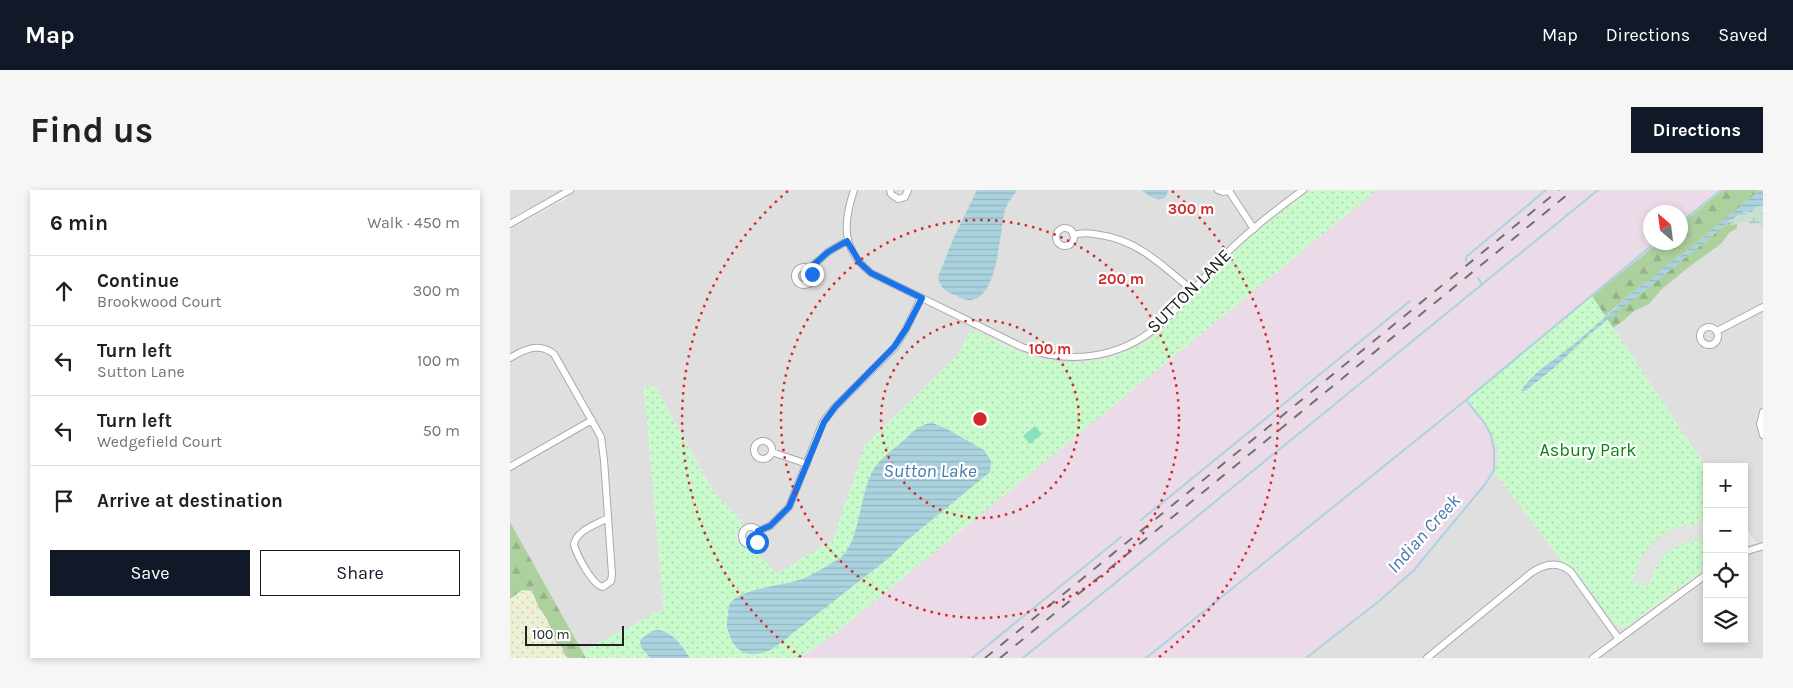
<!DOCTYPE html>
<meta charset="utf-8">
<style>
:root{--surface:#fff;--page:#f6f6f6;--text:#202124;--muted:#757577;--line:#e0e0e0;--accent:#111827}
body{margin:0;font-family:Karla,sans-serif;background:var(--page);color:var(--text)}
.controls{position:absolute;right:15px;bottom:15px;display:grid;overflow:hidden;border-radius:0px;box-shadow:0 2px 8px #0003}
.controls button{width:45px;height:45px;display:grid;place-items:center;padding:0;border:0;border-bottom:1px solid var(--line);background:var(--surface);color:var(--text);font:25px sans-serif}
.compass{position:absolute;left:1133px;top:15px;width:45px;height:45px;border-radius:50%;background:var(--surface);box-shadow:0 2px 8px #0003;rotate:332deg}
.scale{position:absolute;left:15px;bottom:12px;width:99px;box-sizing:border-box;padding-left:5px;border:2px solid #222;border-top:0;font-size:14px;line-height:18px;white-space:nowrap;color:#222;-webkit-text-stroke:4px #fff;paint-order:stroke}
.stop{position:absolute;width:15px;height:15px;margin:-11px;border:4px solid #1a73e8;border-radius:50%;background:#fff}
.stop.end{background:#1a73e8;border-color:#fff;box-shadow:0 1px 5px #0008}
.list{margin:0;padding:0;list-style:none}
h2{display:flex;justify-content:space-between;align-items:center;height:65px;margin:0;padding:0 20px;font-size:21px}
h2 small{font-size:16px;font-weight:400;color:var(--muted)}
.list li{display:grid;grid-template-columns:32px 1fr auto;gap:15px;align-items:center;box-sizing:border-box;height:70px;padding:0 20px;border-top:1px solid var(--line)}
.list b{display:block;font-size:19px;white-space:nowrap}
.list p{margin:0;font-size:16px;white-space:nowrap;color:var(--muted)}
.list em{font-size:16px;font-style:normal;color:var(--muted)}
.actions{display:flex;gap:10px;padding:15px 20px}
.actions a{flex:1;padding:11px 0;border:1px solid var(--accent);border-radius:0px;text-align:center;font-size:18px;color:var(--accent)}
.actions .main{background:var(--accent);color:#fff}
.icon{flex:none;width:28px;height:28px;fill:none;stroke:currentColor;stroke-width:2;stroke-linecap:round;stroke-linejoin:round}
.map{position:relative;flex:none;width:1253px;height:468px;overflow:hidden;border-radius:0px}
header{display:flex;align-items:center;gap:30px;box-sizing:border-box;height:70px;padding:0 25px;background:var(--accent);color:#fff}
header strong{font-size:24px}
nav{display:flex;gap:28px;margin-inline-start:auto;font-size:18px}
.intro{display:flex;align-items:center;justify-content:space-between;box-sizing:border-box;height:120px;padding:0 30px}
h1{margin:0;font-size:35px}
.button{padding:12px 22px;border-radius:0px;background:var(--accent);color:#fff;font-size:18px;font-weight:700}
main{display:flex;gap:30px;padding:0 30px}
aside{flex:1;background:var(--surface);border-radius:0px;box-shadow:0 2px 8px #0003}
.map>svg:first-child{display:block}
.residential{fill:#e0dfdf}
.railway{fill:#ebdbe8}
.farmland{fill:url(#farmland-dots)}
.forest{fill:url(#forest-firs)}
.wetland{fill:url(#wetland-marsh)}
.park{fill:url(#park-dots)}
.pitch{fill:#88e0be}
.parking{fill:#e2e2e2}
.water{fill:url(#water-rules)}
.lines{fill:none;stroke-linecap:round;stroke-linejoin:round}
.stream{stroke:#aad3df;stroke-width:2}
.minor-casing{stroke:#a9a9a9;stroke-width:8}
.minor{stroke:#fff;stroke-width:6}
.rail{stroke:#707070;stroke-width:2;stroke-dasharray:10 10;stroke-linecap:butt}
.route{stroke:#1a73e8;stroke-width:6}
.ring{fill:none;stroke:#d62828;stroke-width:2.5;stroke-dasharray:2.5 5}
.labels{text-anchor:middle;stroke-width:4.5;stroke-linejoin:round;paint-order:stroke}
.street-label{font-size:18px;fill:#222;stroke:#fff}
.park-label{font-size:18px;fill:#0c8416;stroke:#fff}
.water-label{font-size:19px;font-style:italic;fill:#4a7aab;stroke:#fff}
.centre{fill:#d62828;stroke:#fff;stroke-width:2.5}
.ring-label{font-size:15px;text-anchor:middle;font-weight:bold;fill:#d62828;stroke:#fff;stroke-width:4.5;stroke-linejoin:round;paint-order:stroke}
</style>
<header>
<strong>Map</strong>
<nav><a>Map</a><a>Directions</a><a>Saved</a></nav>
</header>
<div class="intro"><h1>Find us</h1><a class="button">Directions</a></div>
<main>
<aside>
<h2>6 min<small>Walk · 450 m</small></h2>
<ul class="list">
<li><svg class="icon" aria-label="ahead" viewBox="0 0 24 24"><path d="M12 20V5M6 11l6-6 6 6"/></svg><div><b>Continue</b><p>Brookwood Court</p></div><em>300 m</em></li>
<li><svg class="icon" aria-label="left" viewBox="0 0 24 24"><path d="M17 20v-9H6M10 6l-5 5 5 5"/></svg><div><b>Turn left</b><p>Sutton Lane</p></div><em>100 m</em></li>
<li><svg class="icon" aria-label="left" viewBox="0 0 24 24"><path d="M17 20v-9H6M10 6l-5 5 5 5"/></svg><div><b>Turn left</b><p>Wedgefield Court</p></div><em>50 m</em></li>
<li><svg class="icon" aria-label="arrive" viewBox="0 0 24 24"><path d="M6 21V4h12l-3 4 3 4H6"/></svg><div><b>Arrive at destination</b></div></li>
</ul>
<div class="actions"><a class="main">Save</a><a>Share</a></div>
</aside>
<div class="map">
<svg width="1253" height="468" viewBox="0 0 1253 468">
<defs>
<pattern id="farmland-dots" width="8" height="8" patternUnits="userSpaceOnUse" patternTransform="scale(1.25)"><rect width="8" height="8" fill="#eef0d5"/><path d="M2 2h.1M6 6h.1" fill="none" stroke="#ccceb7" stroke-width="1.8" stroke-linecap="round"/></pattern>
<pattern id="forest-firs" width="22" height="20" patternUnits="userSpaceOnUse" patternTransform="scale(1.25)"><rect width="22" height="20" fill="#add19e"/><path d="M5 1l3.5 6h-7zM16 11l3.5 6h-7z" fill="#95b388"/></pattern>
<pattern id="wetland-marsh" width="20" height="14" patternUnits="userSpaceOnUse" patternTransform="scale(1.25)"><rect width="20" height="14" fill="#c6e0d4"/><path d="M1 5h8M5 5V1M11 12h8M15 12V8" fill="none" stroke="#aac0b6"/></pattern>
<pattern id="park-dots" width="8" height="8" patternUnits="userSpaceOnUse" patternTransform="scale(1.25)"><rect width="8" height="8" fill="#c8facc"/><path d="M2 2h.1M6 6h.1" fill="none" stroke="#acd6af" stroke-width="1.8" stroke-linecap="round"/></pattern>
<pattern id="water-rules" width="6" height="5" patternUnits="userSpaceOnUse" patternTransform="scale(1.25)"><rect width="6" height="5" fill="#aad3df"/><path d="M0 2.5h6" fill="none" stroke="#92b5bf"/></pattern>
</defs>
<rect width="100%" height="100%" fill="#f2efe9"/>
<path class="residential" d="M0 0H802L781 15 719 66 653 139 636 152 619 161 586 171 566 173 546 172 513 164 461 139 448 165 355 255 323 350 267 384 243 360 232 358 228 353 227 341 234 333 204 303 145 196 134 198 154 420 72 461 0 332V39L57 8 53 0 0 29Z
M1213 0H1253V468H795L884 397 902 380 984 282 1052 371 1067 383 1108 436H1118L1197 378V449H1234V357L1246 353 1234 335V277H1197V279L1098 130 1148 53 1170 52 1171 34Z"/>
<path class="railway" d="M867 0H1213L1171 34 1170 22H1140V52L1148 53 956 208 974 230 987 256 988 275 983 285 903 380 884 397 795 468H290L327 442Z"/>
<path class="farmland" d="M18 399 22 401 25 405 31 424 37 429 43 448 52 457 54 464 58 468H0V409L12 400Z"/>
<path class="forest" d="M1213 0H1250L1175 63 1168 67 1139 91 1133 94 1095 126 1129 105 1202 46 1208 40 1220 32 1221 35 1227 33V38L1219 43 1212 53 1179 77 1151 100 1139 114 1124 121 1113 131 1100 140 984 282C998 254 973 229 956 208L1148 53 1170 52 1171 34Z
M0 332 76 468H58L54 464 52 457 46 453 37 429 29 418 22 401 12 400 0 409Z"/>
<path class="wetland" d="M1253 15V38L1247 33 1241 34 1237 31 1223 35 1220 33 1234 21Z"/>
<path class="park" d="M802 0H867L327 442 290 468H76L72 461 154 419 134 198 145 196 204 303 234 334 227 341C225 359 233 355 243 360 250 364 261 378 267 384L323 350 355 255 448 165 461 139C479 147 497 159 516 165 563 180 618 172 655 137 677 115 696 89 719 67 744 42 773 20 802 0Z
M1082 106 1197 279V378L1114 438H1111L1105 434 1067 383 1052 371 984 282C998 254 973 229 956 208Z"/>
<path class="pitch" d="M525 236 532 244 520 254 513 246Z"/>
<path class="parking" d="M1193 332 1192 350 1178 352 1157 362 1145 378 1139 395 1122 393 1131 367 1146 349 1167 337Z"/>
<path class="water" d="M467 0H507C503 7 497 13 495 20 489 41 489 110 459 110 454 110 449 107 445 105 435 102 430 97 428 87L444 47Z
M631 0H658V1L656 7C647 13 639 5 631 0Z
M1250 0H1253V15L1246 17 1242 22 1234 21 1208 40 1202 46 1080 144 1044 178 1015 201H1011C1022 184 1038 174 1054 162 1081 141 1106 116 1133 94L1139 91 1158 74 1175 63Z
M422 233 435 238 474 260 481 271 480 282 395 352 380 367 264 458C245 468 228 468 219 444 217 437 216 433 218 426 219 421 217 417 221 412 234 398 271 396 289 390 299 387 308 381 317 376 323 372 331 369 335 363 351 342 350 300 365 277 372 267 384 259 393 251 402 243 409 234 422 233Z
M149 440C164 443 172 456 180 468H140L131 457 130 450 142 441Z"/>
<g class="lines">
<path class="stream" d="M1170 33 1211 0
M956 71V67L1036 0
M968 88 972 95
M956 210 1146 52
M631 330 900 111
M462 468 611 347
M513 468 1088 0
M636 468 956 210 975 234 981 245 984 260V280L976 293 904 380 869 411 796 468"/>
<defs>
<path id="minor" d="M344 0C333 33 331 59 361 83L512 157C558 175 609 169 648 136 672 117 690 91 711 69 736 43 764 21 793 0
M380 0 381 4 388 9 395 7 398 0
M708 0 713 2 720 0
M719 1 744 39
M0 34 60 0
M546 47a9 9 0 1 1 18 0a9 9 0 1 1-18 0Z
M563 45C573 42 581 43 590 45 628 50 654 77 682 100
M285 86a9 9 0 1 1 18 0a9 9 0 1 1-18 0Z
M299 79 318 62 337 51
M1190 146a9 9 0 1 1 18 0a9 9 0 1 1-18 0Z
M1207 141 1253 117
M0 168C15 159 29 152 44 164L91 247 94 270 102 384 101 391 93 397C82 395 67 365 64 355 65 341 87 334 98 328
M1253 222 1250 234 1253 245
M244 260a9 9 0 1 1 18 0a9 9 0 1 1-18 0Z
M262 262 297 274
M0 277 82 230
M232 346a9 9 0 1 1 18 0a9 9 0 1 1-18 0Z
M248 341 260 336 279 317 313 232 325 217 385 157 396 139 411 108
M1234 362 1253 356
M917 468 1021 383C1034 374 1048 370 1061 382L1109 449
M1083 468 1197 384"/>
</defs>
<use href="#minor" class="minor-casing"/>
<use href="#minor" class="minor"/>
<path class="rail" d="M475 468 1049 0
M490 468 1063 0"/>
</g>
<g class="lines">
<path class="route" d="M247 352 250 345 248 341 260 336 279 317 314 232 325 217 384 157 396 139 412 108 361 83 350 73 337 51 318 62 299 79 302 84"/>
</g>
<g class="ring">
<circle cx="470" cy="229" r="99"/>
<circle cx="470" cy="229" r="199"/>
<path d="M291 467A298 298 0 0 1 278 1M662 1A298 298 0 0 1 649 467"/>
</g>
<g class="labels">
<g class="street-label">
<text transform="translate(679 101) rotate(-45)" y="6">SUTTON LANE</text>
</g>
<g class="park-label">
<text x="1078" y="266">Asbury Park</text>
</g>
<g class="water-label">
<text x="420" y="287">Sutton Lake</text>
<text transform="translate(913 343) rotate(-48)" y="7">Indian Creek</text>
</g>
</g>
<circle cx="470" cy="229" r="8" class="centre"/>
<g class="ring-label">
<text x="681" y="24">300 m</text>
<text x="611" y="94">200 m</text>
<text x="540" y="164">100 m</text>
</g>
</svg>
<div class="controls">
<button>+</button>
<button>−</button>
<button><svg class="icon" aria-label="locate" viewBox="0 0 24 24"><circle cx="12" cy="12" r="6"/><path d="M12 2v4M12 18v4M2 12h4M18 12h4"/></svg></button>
<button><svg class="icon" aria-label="layers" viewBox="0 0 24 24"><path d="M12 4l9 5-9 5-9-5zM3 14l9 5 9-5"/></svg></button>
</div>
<svg class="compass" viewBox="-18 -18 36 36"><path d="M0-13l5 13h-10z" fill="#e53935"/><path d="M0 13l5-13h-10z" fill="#757577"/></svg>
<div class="scale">100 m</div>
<div class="stop" style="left:247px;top:352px"></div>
<div class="stop end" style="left:302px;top:84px"></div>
</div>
</main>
